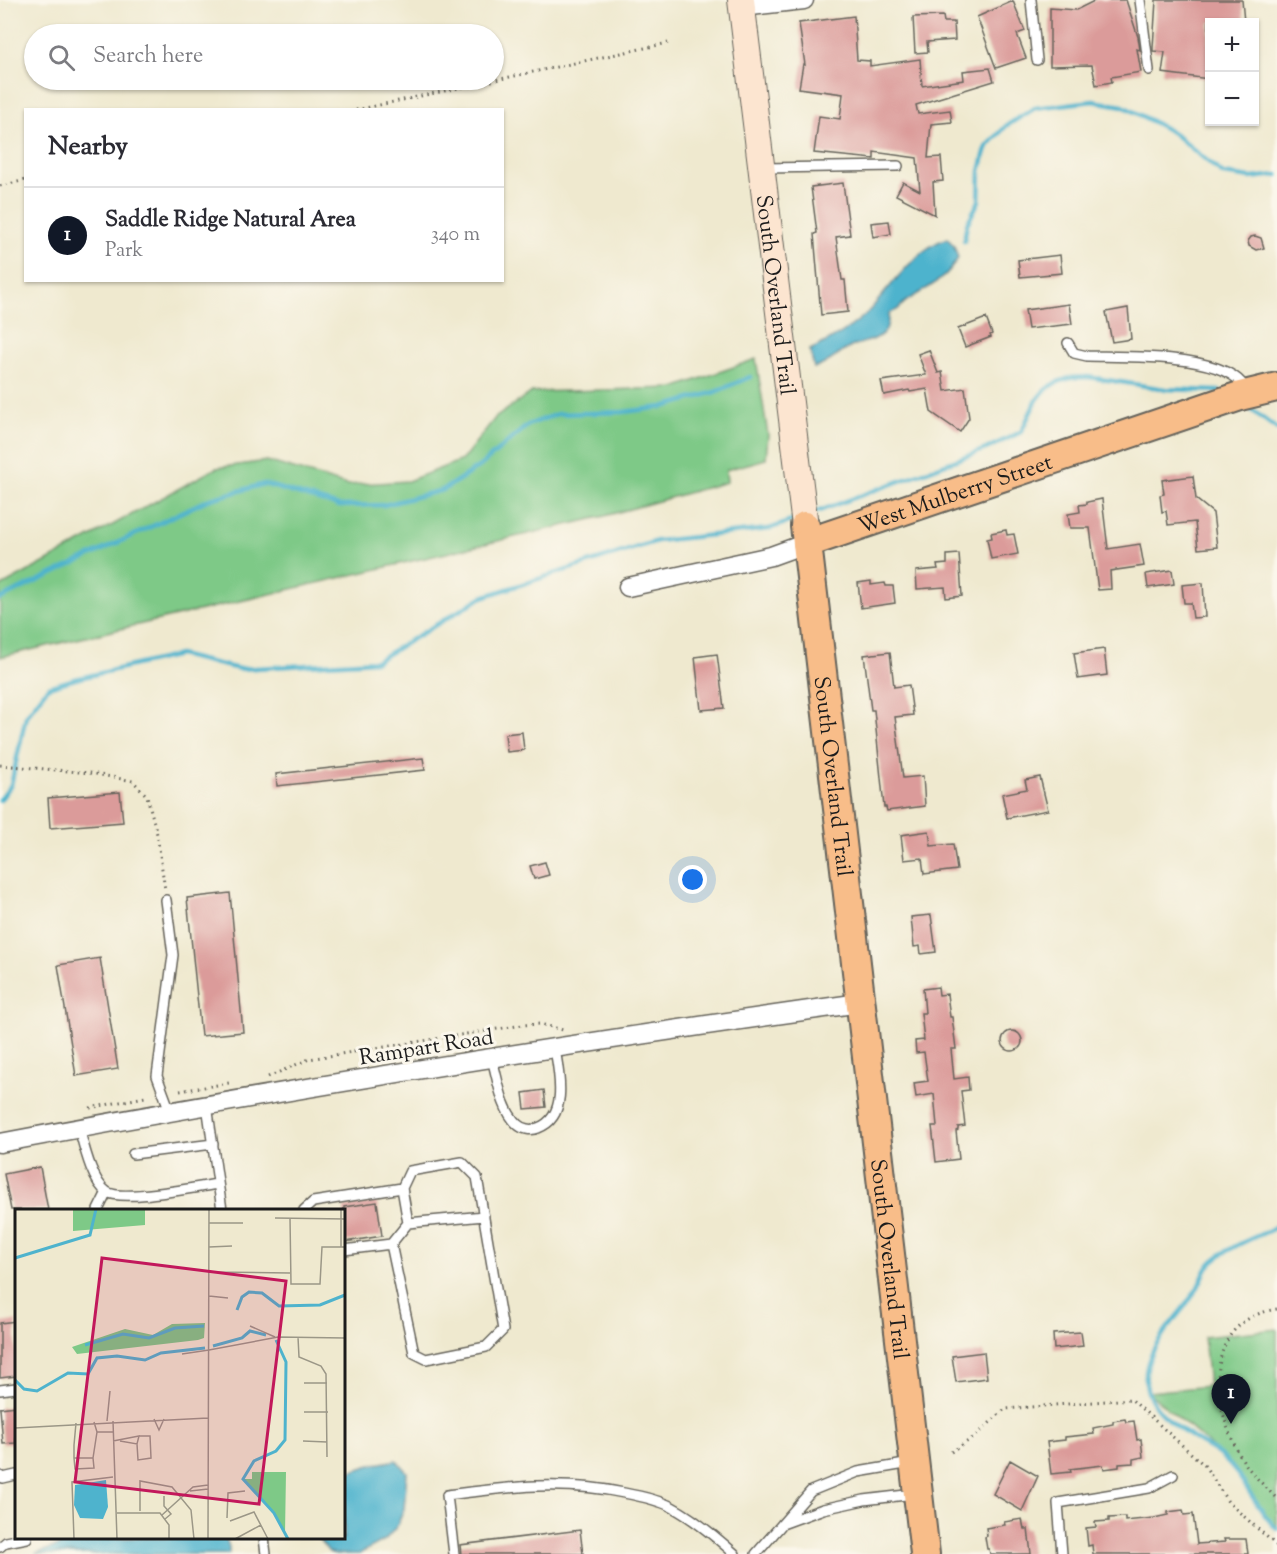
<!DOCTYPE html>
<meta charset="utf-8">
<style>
:root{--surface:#fff;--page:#f2f2f3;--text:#2b2b33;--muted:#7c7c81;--line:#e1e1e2;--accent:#111827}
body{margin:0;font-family:"Sorts Mill Goudy",serif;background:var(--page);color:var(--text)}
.controls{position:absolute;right:18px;top:18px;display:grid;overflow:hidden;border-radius:0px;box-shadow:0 2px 4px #0004}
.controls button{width:54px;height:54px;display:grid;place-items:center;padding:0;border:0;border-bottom:2px solid var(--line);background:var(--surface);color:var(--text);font:30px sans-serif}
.you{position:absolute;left:693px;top:880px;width:21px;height:21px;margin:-15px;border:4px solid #fff;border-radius:50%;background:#1a73e8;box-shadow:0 0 0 9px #1a73e833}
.badge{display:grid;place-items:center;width:39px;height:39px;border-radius:50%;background:var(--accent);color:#fff;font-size:20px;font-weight:700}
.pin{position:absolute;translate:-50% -50px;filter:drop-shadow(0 2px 3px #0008)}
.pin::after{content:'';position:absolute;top:32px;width:21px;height:18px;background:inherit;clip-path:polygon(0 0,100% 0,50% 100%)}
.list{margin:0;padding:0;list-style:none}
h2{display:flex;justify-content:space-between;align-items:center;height:78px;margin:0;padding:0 24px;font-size:26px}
h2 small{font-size:20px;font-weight:400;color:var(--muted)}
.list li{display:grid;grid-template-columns:39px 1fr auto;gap:18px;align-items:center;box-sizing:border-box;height:96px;padding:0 24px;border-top:2px solid var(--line)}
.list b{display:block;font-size:22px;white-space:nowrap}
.list p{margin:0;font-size:20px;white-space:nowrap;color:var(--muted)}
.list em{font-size:20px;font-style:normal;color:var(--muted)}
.icon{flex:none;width:33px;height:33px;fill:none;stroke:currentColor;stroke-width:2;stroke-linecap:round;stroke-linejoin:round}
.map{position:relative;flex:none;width:1277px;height:1554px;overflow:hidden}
.search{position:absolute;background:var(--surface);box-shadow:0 2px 4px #0004;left:24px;top:24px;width:480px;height:66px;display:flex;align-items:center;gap:15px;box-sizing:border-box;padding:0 21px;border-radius:33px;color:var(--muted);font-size:22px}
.panel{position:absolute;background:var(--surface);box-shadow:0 2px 4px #0004;left:24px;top:108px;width:480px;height:174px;border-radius:0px}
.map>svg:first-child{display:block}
.green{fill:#7ec987;stroke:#4d7252;stroke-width:1.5}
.water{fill:#4eb3cd;stroke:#356874;stroke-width:1.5}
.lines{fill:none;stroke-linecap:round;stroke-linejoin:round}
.stream{stroke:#4eb3cd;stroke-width:4.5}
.building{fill:#db9b9a}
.service-casing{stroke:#66645b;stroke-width:12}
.minor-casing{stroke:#66645b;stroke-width:21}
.secondary-casing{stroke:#66645b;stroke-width:28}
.primary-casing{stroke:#66645b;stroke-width:32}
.path{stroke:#66645b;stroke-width:3;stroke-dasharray:1.5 4.5;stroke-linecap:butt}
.service{stroke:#fff;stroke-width:9}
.minor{stroke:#fff;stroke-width:18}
.secondary{stroke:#fce5d0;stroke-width:26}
.primary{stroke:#f8bd89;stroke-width:28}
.labels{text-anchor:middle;stroke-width:6;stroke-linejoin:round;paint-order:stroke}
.street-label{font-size:22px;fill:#1c1c1c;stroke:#fbf7ec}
.inset-river{fill:none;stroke:#4eb3cd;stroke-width:3}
.inset-road{fill:none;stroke:#9b9787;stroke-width:1.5}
.view{fill:#c2185b;fill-opacity:0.15;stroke:#c2185b;stroke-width:3}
.inset-edge{fill:none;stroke:#1c1c1c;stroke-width:3}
</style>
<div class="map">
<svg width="1277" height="1554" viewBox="0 0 1277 1554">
<rect width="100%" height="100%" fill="#fbf7ec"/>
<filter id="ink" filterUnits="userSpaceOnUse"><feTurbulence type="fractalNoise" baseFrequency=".0167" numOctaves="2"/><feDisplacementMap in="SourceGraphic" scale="12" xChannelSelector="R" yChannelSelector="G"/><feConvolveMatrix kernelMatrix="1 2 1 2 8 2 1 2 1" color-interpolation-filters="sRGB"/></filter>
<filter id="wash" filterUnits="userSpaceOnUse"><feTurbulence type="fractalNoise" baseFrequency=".008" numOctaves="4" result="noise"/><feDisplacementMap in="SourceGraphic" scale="24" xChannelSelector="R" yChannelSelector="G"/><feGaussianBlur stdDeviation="1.35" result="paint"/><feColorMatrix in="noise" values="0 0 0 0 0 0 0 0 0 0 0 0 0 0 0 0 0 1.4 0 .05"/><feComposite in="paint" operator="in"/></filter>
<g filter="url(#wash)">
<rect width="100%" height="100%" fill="#efe9cf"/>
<path class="green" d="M756 359 768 435 766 459 726 470 727 482 605 516 0 657V587L216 468 267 461 347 485 408 481 462 460 495 418 532 392 674 388Z
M1277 1329V1529C1259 1512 1252 1492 1236 1473 1211 1443 1178 1418 1148 1392L1209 1386 1204 1337Z"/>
<path class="water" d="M947 238 954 246 958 258C944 282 929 286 908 300 898 306 903 309 889 313 888 319 888 327 885 331 876 342 863 341 851 347 838 353 828 365 814 368L810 350C831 340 852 328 869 311 892 286 914 250 947 238Z
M396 1460 407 1472 404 1509 397 1526 385 1540 359 1554H335L329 1552 318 1538H344V1474L367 1466Z
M80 1538H226L229 1547V1554H35Z"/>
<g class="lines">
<path class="stream" d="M964 241 967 224 979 201 980 171 986 148 1006 126 1035 108 1093 101 1123 106 1172 132 1223 174 1251 178 1277 175
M1245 405 1277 429
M811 514 986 449 1021 432 1036 401 1044 391 1055 383 1070 378 1088 377 1165 389 1219 391
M0 599 207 500 264 484 339 506 384 505 443 490 480 466 528 425 557 414 623 412 663 407 715 392 750 377
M0 800 11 785 26 716 48 687 75 679 179 655 239 669 376 661 482 597 657 541 769 529 797 519
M1277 1227C1256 1237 1230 1246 1213 1261 1205 1268 1202 1280 1197 1289 1180 1318 1135 1353 1148 1392 1156 1414 1180 1430 1199 1442 1207 1447 1216 1451 1222 1457 1245 1477 1255 1508 1277 1529"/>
</g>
<g id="blocks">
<path class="building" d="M1096 0H1126L1138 37 1140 50 1137 49 1141 72 1111 77 1112 82 1096 85 1092 65 1050 66V8L1076 10Z
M1156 0H1242L1244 22H1209V79L1162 73 1165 52 1153 51V48Z
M1013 1 1025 31 1017 34 1026 58 996 68 977 17Z
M854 16 857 60 870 61V66L920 59 922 86 964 80 963 71 990 68 994 81 916 105 918 114 950 110 952 122 931 124 928 158 941 157 943 181 933 182 935 215 896 195 903 182 920 191 917 158 874 152V159L814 153 819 116 840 119 843 94 799 88 803 64 805 65 799 23Z
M943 16 944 22H954L955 40 927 42 928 52 915 53 913 17Z
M843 183 850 235 836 237 842 280H845L848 312 821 315 814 234 817 233 811 187Z
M889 221 891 234 873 237 871 223Z
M1255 236 1261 238 1264 248 1256 250 1249 246 1248 241 1251 237Z
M1060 255 1062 273 1020 277 1018 260Z
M1069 304 1072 324 1028 329 1025 310Z
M1128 308 1131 339 1112 342 1106 312Z
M986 318 992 334 990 335 991 337 965 347 958 329Z
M929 350 938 373 942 372 945 391 965 388 969 418 960 432 931 412 927 389 910 392 909 390 884 395 881 381 926 375 918 354Z
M1193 476 1196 499 1213 513 1217 547 1198 549 1195 522 1168 525 1166 511 1162 512 1160 495 1164 494 1162 480Z
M1102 499 1108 549 1140 544 1144 566 1110 571 1111 589 1098 590 1090 528H1070L1068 514 1080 512 1079 505 1087 504V502Z
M1006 530 1007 535 1014 534 1018 554 991 559 987 539 992 538 991 533Z
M959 554 962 596 946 598 945 587 917 589 916 571 938 569 937 565 947 564V555Z
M1172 570 1174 584 1148 588 1146 574Z
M871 581V585L885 583 886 586H893L895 603 861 608 858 583Z
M1203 583 1205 617 1193 618 1191 603H1184L1182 585Z
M1104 649 1107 675 1078 679 1074 653Z
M890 652 894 687 909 685 913 715 895 717 903 778 923 776 925 806 887 811 886 807H884L874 710H871L864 655Z
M717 654 724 708 701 710 695 657Z
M522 732 524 750 507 752 505 734Z
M423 758 425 770 277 786 276 774Z
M1040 777 1048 810 1007 818 1002 794 1027 789 1025 780Z
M120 792 123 822 50 828 48 798Z
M929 831 931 846 953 844 957 870 924 874 922 858 904 860 901 835Z
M545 862 549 875 534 879 530 866Z
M230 893 243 1032 201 1036 187 898Z
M931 915 936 952 921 954 920 946 914 947 911 917Z
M100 958 118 1069 76 1076 58 965Z
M938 987 939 995 947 994 950 1017H952L956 1049H951L954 1079 968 1077 969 1090 961 1091 965 1126 958 1127V1130L956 1131 959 1159 936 1162 932 1126H937L934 1094 916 1097 914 1083 928 1081 924 1052 916 1053 915 1041 924 1040 921 1013H925L923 989Z
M1002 1041a10 10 0 1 1 20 0a10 10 0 1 1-20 0Z
M544 1090 546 1107 525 1109 523 1093Z
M40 1167 48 1210H11L4 1174Z
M377 1202 382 1236 344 1242V1207Z
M16 1321V1376L0 1378V1323Z
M1081 1332 1083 1346 1054 1349 1053 1334Z
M984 1352 987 1378 956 1382 952 1356Z
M16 1406V1443L3 1444 0 1408Z
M1125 1419 1126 1422 1134 1421 1137 1440 1141 1439 1143 1457 1133 1459V1463L1119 1464V1467L1104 1469 1103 1465 1070 1469 1071 1472 1051 1474 1047 1442 1065 1440V1437L1094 1434 1093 1428 1113 1424V1421Z
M1010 1460 1038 1476 1022 1511 993 1494Z
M1183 1510 1184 1515 1193 1514 1197 1544 1225 1542 1224 1539H1246L1248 1554H1093L1092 1545 1088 1546 1086 1528 1096 1527 1095 1522 1109 1521V1518L1125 1517V1521L1154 1518 1168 1515V1512Z
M1022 1519 1024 1529H1028L1031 1554H990L989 1549H987L985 1537 987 1536 986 1528 1005 1525 1004 1522Z
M580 1530 583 1554H461L460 1545Z"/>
</g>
</g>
<g filter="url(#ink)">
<use href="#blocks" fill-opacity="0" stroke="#66645b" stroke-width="1.5"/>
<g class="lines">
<defs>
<path id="service" d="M1031 0 1037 60
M1140 0 1149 70
M764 168 898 166
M1068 343 1074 353 1087 356C1124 357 1226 352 1246 389
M166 900 173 955 157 1076 170 1111
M492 1059C498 1079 501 1109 517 1124 522 1129 531 1131 538 1128 569 1117 559 1073 555 1049
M207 1105 222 1210
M79 1128C84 1146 92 1182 107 1192 122 1202 197 1187 218 1184
M133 1154 213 1144
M98 1210 107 1192
M304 1210 313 1202 402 1188 408 1223 391 1244 344 1250
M408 1223 484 1216
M391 1244 414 1353 426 1359 486 1347 503 1330 477 1177 462 1162 410 1171 402 1188
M0 1390 16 1388
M0 1476 3 1478 16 1475
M782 1524 823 1509 864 1500 914 1494
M264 1538 266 1554
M0 1547 6 1542 27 1538
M454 1554 447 1495C509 1487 562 1480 624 1493 640 1496 659 1500 672 1507 695 1519 716 1537 735 1554
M756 1554 811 1491 858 1472 911 1463
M1062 1554 1058 1503 1149 1488 1173 1475"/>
<path id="minor" d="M742 7 804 0
M628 587 771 556 807 543
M0 1143C285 1089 573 1043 860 1003"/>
<g id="secondary">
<path id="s1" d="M741 0 805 526"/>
</g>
<g id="primary">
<path id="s2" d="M805 526 925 1554"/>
<path id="s3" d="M807 543 1240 396 1277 387"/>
</g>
</defs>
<use href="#service" class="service-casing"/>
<use href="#minor" class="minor-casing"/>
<use href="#secondary" class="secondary-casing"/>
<use href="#primary" class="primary-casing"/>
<path class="path" d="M356 110 668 43
M0 186 26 180
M0 765 90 773 133 781 147 796 157 834 165 890
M268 1077 309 1059 523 1025 540 1024 563 1030
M180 1091 229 1083
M90 1108 145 1097
M1277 1309C1200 1321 1211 1405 1241 1457 1250 1473 1265 1486 1277 1499
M951 1452 973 1438 1005 1409 1131 1399 1205 1466 1228 1502 1277 1546"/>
<use href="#service" class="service"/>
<use href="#minor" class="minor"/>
<use href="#secondary" class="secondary"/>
<use href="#primary" class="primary"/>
</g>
</g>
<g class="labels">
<g class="street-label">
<text dy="8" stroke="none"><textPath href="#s1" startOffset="297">South Overland Trail</textPath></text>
<text dy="8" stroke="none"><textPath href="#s3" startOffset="156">West Mulberry Street</textPath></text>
<text dy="8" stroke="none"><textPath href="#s2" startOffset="252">South Overland Trail</textPath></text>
<text transform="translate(426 1046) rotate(-9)" y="8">Rampart Road</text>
<text dy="8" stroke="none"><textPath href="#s2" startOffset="738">South Overland Trail</textPath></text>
</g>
</g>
<g transform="translate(15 1209)">
<rect width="330" height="330" fill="#efe9cf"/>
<path d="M58 0H130V16L58 22ZM190 114 189 129 183 131 62 145 57 138 110 120 138 126 157 115ZM237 263H271L270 325 259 304 228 270H237Z" fill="#7ec987"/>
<path d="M91 271 93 298 88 310 65 309 59 296 60 276Z" fill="#4eb3cd"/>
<path class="inset-river" d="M0 49 75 26 81 0M222 101 227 88 234 83 247 84 264 97 305 96 330 86M261 131 271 153 270 231 261 242 239 252 228 270 259 304 273 330M70 136 108 125 134 129 160 119 189 117M198 137 227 129 235 122 251 126M0 171 9 180 22 182 53 164 73 165 82 149 102 147 130 151 146 144 190 139"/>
<path class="inset-road" d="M260 9 330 10M275 9 276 75H305L307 38H330M194 14H228M194 38 217 37M326 38V0M194 63 275 64M194 87 213 89M235 117 260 128M283 128 284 148 306 157 311 165 312 248M194 141 263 128 330 129M167 145 194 141M289 174H312M289 203H313M139 210 144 221 149 210M92 212 95 182M98 212 102 330M79 213 82 223H98M0 219 193 209M98 232 124 227 122 235 105 232M288 232 312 233M122 235 123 251 136 249 135 227H124M59 249H78L79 259 60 260 59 249V236L61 214M78 249 82 223M175 282 193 280M149 287V297L156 305 150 310M125 302V272L157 278 176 301 179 330M102 304H145L154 316V330M147 306 178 278 193 276M212 309 213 284 230 282M215 312 239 303 253 330M59 330 57 273 98 268M193 330 194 0M220 330 246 316"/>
<path class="view" d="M87 49 271 72 244 295 60 273Z"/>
<rect width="330" height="330" class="inset-edge"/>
</g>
</svg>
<div class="controls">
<button>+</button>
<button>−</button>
</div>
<div class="you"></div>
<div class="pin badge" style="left:1231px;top:1424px">1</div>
<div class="search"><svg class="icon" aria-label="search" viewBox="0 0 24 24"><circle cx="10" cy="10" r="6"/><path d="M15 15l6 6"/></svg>Search here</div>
<section class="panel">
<h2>Nearby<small></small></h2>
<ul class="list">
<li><span class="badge">1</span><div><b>Saddle Ridge Natural Area</b><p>Park</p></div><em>340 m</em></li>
</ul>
</section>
</div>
